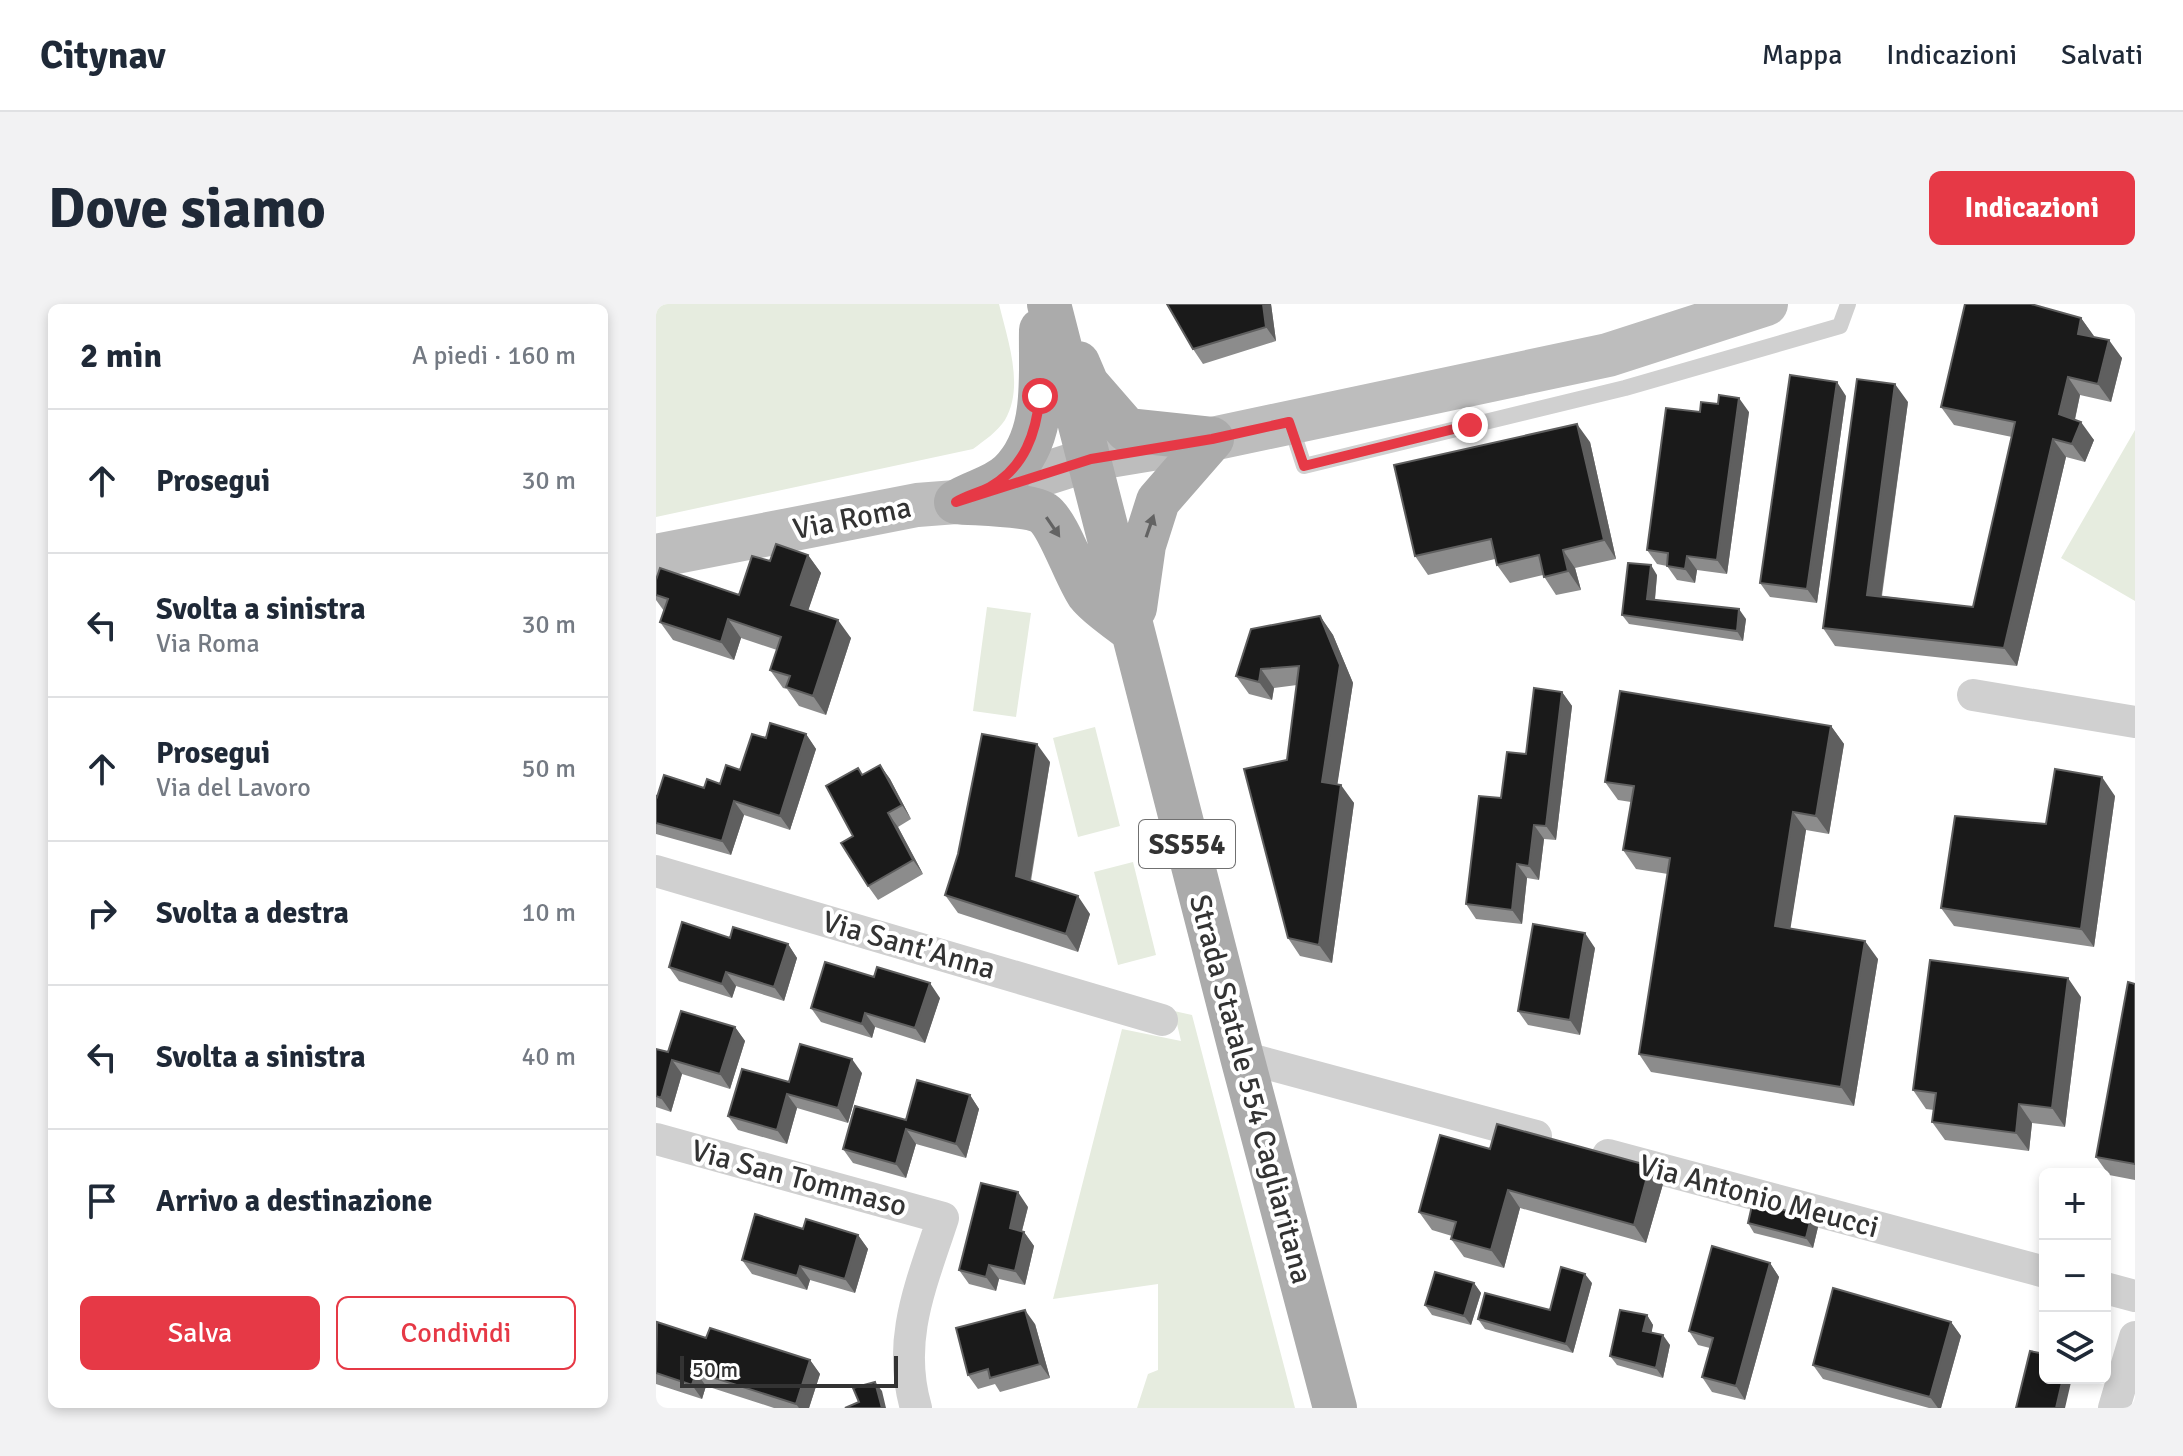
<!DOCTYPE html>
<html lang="it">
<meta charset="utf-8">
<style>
:root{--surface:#fff;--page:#f2f2f3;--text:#1f2937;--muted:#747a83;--line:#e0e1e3;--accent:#e63946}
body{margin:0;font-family:Signika,sans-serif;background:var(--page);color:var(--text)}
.controls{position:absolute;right:24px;bottom:24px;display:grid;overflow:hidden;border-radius:12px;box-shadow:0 4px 12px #0003}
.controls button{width:72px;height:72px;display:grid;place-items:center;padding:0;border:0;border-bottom:2px solid var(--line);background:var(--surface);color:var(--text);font:40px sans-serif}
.scale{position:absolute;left:24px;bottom:20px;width:218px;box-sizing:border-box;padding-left:8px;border:4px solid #333;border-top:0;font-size:22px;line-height:28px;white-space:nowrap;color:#333;-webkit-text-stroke:6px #fff;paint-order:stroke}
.stop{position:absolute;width:24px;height:24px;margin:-18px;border:6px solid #e63946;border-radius:50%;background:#fff}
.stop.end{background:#e63946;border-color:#fff;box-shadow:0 2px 8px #0008}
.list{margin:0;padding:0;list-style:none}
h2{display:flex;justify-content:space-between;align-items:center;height:104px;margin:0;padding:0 32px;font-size:34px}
h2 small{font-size:26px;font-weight:400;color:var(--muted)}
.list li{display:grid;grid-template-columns:52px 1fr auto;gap:24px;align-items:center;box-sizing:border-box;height:144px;padding:0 32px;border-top:2px solid var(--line)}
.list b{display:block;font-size:30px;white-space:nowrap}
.list p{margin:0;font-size:26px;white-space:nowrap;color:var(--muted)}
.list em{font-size:26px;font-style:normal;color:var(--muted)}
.actions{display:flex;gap:16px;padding:24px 32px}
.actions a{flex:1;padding:18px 0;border:2px solid var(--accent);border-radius:12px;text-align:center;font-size:28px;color:var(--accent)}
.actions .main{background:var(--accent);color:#fff}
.icon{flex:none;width:44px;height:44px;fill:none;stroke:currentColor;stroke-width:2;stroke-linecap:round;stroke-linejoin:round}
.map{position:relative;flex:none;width:1479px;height:1104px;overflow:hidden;border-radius:12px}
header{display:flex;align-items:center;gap:48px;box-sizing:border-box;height:112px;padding:0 40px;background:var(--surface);border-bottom:2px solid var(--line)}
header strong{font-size:38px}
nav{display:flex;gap:44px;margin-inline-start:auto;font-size:28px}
.intro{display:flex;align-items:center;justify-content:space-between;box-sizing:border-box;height:192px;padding:0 48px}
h1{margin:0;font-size:56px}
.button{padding:20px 36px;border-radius:12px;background:var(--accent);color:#fff;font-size:28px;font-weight:700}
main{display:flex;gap:48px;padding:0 48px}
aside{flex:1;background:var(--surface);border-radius:12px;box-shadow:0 4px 12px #0003}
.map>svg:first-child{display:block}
.green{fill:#e6ecdf}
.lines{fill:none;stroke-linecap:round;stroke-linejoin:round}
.service{stroke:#d0d0d0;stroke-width:16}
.minor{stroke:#d0d0d0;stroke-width:32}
.secondary{stroke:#bdbdbd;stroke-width:44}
.primary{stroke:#ababab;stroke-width:44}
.wall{fill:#8c8c8c}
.shaded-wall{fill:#5f5f5f}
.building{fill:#1a1a1a;stroke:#5f5f5f;stroke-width:2}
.oneway{fill:#636363}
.route{stroke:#e63946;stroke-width:10}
.labels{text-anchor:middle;stroke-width:8;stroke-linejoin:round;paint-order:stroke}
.shield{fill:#fff;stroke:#707070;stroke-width:2}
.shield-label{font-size:28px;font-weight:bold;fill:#333}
.street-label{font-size:30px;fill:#333;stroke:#fff}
</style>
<header>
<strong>Citynav</strong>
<nav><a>Mappa</a><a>Indicazioni</a><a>Salvati</a></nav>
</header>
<div class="intro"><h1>Dove siamo</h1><a class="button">Indicazioni</a></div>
<main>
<aside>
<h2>2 min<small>A piedi · 160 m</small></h2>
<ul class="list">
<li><svg class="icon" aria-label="ahead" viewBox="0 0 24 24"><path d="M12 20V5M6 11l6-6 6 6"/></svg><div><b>Prosegui</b></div><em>30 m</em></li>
<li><svg class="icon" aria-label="left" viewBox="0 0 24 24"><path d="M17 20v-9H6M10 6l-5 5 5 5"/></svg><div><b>Svolta a sinistra</b><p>Via Roma</p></div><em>30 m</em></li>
<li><svg class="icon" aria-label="ahead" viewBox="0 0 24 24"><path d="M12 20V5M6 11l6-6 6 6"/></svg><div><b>Prosegui</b><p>Via del Lavoro</p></div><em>50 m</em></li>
<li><svg class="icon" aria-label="right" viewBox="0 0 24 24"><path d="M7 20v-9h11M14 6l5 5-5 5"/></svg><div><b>Svolta a destra</b></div><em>10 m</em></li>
<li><svg class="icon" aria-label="left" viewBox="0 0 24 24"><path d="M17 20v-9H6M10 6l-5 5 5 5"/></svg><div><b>Svolta a sinistra</b></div><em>40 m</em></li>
<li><svg class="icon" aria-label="arrive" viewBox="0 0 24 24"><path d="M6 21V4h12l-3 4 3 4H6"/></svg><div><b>Arrivo a destinazione</b></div></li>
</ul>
<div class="actions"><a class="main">Salva</a><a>Condividi</a></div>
</aside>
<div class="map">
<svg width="1479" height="1104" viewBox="0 0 1479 1104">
<rect width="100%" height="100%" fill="#fff"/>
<path class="green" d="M0 0H343C351 34 369 82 349 116 341 128 329 136 317 145L0 213Z
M1479 126V297L1405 254Z
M331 303 375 309 360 413 317 407Z
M439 423 464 522 422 533 397 434Z
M477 558 500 651 462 661 438 568Z
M518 707 536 711 639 1104H481L492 1070 502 1066V980L397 995 466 725 525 737Z"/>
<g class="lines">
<path class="service" d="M634 119 648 162 969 84 1184 22 1192 0"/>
<path class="minor" d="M1317 391 1479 418
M0 567 506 716
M586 753 880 832
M0 835 287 914C266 979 240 1035 260 1104
M952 851 1389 968
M1449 984 1479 992
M1458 1104 1479 1033"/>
<path class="secondary" d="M0 252 261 201 300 198 435 155 556 135 952 51 1110 0"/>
<path class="primary" d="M393 0 586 753 679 1104
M422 59 431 80 471 126 556 135
M300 198C317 187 338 184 354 169 392 132 384 74 385 26
M300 198C319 200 372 200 387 209 403 220 418 269 432 290 443 304 462 315 475 326
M479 304 488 241 502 197 556 135"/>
</g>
<path class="wall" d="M511 0H615L620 37 547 60 537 45Z
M1425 14 1438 33 1466 54 1455 98 1424 91 1419 116 1438 136 1429 158 1410 153 1361 362 1179 342 1167 324 1252 98 1226 292 1317 303 1356 133 1298 121 1285 103Z
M1190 92 1161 299 1114 293 1104 279Z
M1044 108H1093L1071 270 1041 266 1039 279 1021 276 1011 262 1001 260 991 246Z
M934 138 960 255 919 264 925 286 900 291 887 271 854 279 841 261 839 255 772 271 759 252Z
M152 251 165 269 152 306 195 334 170 411 143 402 131 385 127 384 114 366 121 346 85 334 78 356 17 336 4 318 8 307 0 296V276L83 291 114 257Z
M1001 271 999 296 1090 315 1087 337 973 320 966 311Z
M664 312 677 331 697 379 681 480 698 499 676 659 644 652 632 634 631 456 641 381 618 384 616 396 593 390 580 372Z
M906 388 916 402 900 536 888 535 883 576 871 574 866 620 820 615 810 600 870 450Z
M1175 422 1188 440 1173 530 1150 526 1134 624 1222 655 1198 802 995 768 983 750 1012 570 980 565 967 546 975 498 962 496 949 478Z
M150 430 160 445 134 526 88 511 75 551 0 530V492L48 484 64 480 84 466 110 434Z
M394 458 375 577 434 610 422 648 302 609 289 591Z
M224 461 234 475 255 515 242 523 267 570 222 596 212 582 197 532 207 471Z
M1459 492 1438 643 1298 622 1285 604 1390 520Z
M74 634 132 640 141 654 128 697 80 682 76 694 23 677 13 663Z
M939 644 924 731 872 721 862 707Z
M1479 680V876L1453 871 1440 853Z
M1425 693 1409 823 1376 819 1373 847 1289 836 1276 818 1278 806 1270 805 1257 786Z
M284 694 269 739 219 723 216 734 165 718 155 704Z
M79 723 89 737 74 785 26 770 15 808 0 803V745L12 748Z
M206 769 192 819 141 804 131 840 82 826 72 812 133 778Z
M314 791 323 805 310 854 260 840 250 874 197 859 187 845 250 816Z
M834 845 1007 880 990 939 864 904 848 964 808 953 795 935 796 932 776 926 763 908Z
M372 903 366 927 368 928 378 942 369 981 343 975 340 987 313 980 303 966Z
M1092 919 1162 923 1157 944 1098 929Z
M147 925 202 931 212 945 199 989 154 976 151 986 96 970 86 956Z
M1114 959 1123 973 1089 1096 1056 1088 1046 1073 1054 1044 1042 1041 1033 1027Z
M818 979 825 989 815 1021 776 1011 769 1001Z
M936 979 917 1049 829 1025 822 1015 894 1006Z
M991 1011 997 1021 995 1029 1014 1041 1007 1074 961 1061 954 1052Z
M1295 1018 1305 1032 1285 1104H1273L1167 1075 1157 1061Z
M379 1020 394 1074 344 1088 339 1080 322 1085 312 1071Z
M0 1021 50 1034 154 1056 164 1070 153 1104H118L50 1082 46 1095 0 1080Z"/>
<path class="shaded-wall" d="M607 0H615L620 37 610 23Z
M1425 14 1438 32 1435 48 1422 30Z
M1453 36 1466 54 1455 98 1442 80Z
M1412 73 1424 91 1416 128 1403 110Z
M1181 78 1190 92 1161 299 1151 285Z
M1239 80 1252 98 1223 309 1211 291Z
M1083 94 1093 108 1071 270 1061 256Z
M1425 118 1438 136 1429 158 1416 140Z
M921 120 934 138 960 255 948 236Z
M1397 135 1410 153 1361 362 1348 344Z
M907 246 919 264 925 286 912 267Z
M152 251 165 269 148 319 135 301Z
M1031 252 1041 266 1039 279 1029 265Z
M995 261 1001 271 998 304 991 295Z
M1083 305 1090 315 1087 337 1081 327Z
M664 312 677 331 697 379 679 496 666 478Z
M72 315 85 334 78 356 65 338Z
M182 316 195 334 170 411 157 392Z
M605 365 618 384 616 396 603 378Z
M906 388 916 402 900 536 890 522Z
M1175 422 1188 440 1173 530 1160 512Z
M150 430 160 445 134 526 124 512Z
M381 440 394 458 372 590 360 572Z
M224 461 234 475 255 515 246 501Z
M1446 473 1459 492 1438 643 1425 625Z
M685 481 698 499 676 659 663 641Z
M78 497 88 511 75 551 66 537Z
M1137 508 1150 526 1132 640 1119 622Z
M232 509 242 523 267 570 257 556Z
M878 521 888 535 883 576 873 562Z
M861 560 871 574 866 620 856 606Z
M422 592 434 610 422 648 410 630Z
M929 629 939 644 924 731 914 716Z
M1209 637 1222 655 1198 802 1185 783Z
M132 640 141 654 128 697 118 683Z
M70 668 80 682 76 694 66 680Z
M1412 674 1425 693 1409 823 1396 804Z
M274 679 284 694 269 739 259 724Z
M209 709 219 723 216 734 206 720Z
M79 723 89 737 74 785 64 770Z
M196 755 206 769 192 819 182 804Z
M16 756 26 770 15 808 5 794Z
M131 790 141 804 131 840 121 826Z
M314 791 323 805 310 854 300 840Z
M1363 800 1376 819 1373 847 1360 829Z
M250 825 260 840 250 874 240 860Z
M994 862 1007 880 990 939 978 921Z
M852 886 864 904 848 964 835 946Z
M362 888 372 903 363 938 354 924Z
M1155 914 1162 923 1157 944 1150 934Z
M368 928 378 942 369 981 359 967Z
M202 931 212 945 199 989 189 975Z
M1114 959 1123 973 1089 1096 1080 1082Z
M333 961 343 975 340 987 330 973Z
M144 962 154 976 151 986 141 972Z
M929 970 936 979 917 1049 910 1040Z
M818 979 825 989 815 1021 808 1012Z
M369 1006 379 1020 394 1074 384 1060Z
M991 1011 997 1021 994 1037 987 1027Z
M1295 1018 1305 1032 1285 1104H1282L1274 1093Z
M1007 1031 1014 1041 1007 1074 1000 1064Z
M154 1056 164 1070 153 1104H143L140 1100Z
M40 1068 50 1082 46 1095 36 1081Z
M1407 1074H1416L1409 1104H1400Z
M219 1078 226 1087 230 1104H226Z"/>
<path class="building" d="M511 0H607L610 23 537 45Z
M1309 0H1375L1425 14 1422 30 1453 36 1442 80 1412 73 1403 110 1425 118 1416 140 1397 135 1348 344 1167 324 1201 75 1239 80 1211 291 1317 303 1359 118 1285 103Z
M1134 71 1181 78 1151 285 1104 279Z
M1063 91 1083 94 1061 256 1031 252 1029 265 1011 262 1012 249 991 246 1010 104 1044 108 1045 98 1062 100Z
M921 120 948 236 907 246 912 267 888 273 883 251 841 261 835 235 759 252 738 161Z
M120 240 152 251 135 301 182 316 157 392 130 383 134 372 114 366 125 333 72 315 65 338 4 318 12 295 0 291V276L4 264 83 291 96 252 114 257Z
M972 259 995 261 991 295 1083 305 1081 327 966 311Z
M664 312 684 361 666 478 685 481 663 641 632 634 588 465 631 456 643 362 605 365 603 378 580 372 595 325Z
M878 384 906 388 890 522 878 521 873 562 861 560 856 606 810 600 823 492 845 494 851 448 870 450Z
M964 387 1175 422 1160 512 1137 508 1119 622 1209 637 1185 783 983 750 1014 554 967 546 978 482 949 478Z
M114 419 150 430 124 512 78 497 66 537 0 519V492L1 493 8 471 48 484 51 475 64 480 70 461 84 466 96 430 110 434Z
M326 430 381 440 360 572 422 592 410 630 289 591 302 550Z
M224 461 246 501 232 509 257 556 212 582 185 539 197 532 170 482 202 464 206 471Z
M1399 465 1446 473 1425 625 1285 604 1299 512 1390 520Z
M26 618 74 634 77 623 132 640 118 683 70 668 66 680 13 663Z
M877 620 929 629 914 716 862 707Z
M1274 656 1412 674 1396 804 1363 800 1360 829 1276 818 1280 789 1257 786Z
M169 658 218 673 221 663 274 679 259 724 209 709 206 720 155 704Z
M1472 678 1479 680V860L1440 853Z
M25 707 79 723 64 770 16 756 5 794 0 792V745L12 748Z
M144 740 196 755 182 804 131 790 121 826 72 812 86 765 133 778Z
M261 776 314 791 300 840 250 825 240 860 187 845 199 802 250 816Z
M841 820 994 862 978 921 852 886 835 946 795 935 800 918 763 908 784 831 834 845Z
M325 879 362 888 354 924 368 928 359 967 333 961 330 973 303 966Z
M1097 897 1155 914 1150 934 1092 919Z
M99 910 147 925 150 915 202 931 189 975 144 962 141 972 86 956Z
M1056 942 1114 959 1080 1082 1046 1073 1057 1034 1033 1027Z
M905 963 929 970 910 1040 822 1015 829 989 894 1006Z
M779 968 818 979 808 1012 769 1001Z
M1177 984 1295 1018 1274 1093 1157 1061Z
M369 1006 384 1060 334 1074 332 1065 312 1071 300 1024Z
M964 1006 991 1011 987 1027 1007 1031 1000 1064 954 1052Z
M1 1018 50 1034 54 1024 154 1056 140 1100 40 1068 36 1081 0 1069Z
M1374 1047 1389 1050V1074H1407L1400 1104H1360Z
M219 1078 226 1104H189L203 1098 197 1084Z"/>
<defs><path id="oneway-solid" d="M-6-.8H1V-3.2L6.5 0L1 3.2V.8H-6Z" transform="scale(2)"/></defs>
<g class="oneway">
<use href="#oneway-solid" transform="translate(494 222) rotate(-71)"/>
<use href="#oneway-solid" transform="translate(397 223) rotate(56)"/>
</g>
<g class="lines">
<path class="route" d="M384 92C380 129 369 163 334 183 323 189 311 191 300 198L435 155 556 135 633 118 648 162 814 121"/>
</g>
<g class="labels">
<rect class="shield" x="483" y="516" width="96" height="48" rx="6"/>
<g class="shield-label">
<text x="531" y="550">SS554</text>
</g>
<g class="street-label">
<text transform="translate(196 214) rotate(-11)" y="10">Via Roma</text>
<text transform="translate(253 641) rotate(16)" y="10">Via Sant'Anna</text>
<text transform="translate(595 785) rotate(75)" y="10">Strada Statale 554 Cagliaritana</text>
<text transform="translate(143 874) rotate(15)" y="10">Via San Tommaso</text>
<text transform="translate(1103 892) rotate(15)" y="10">Via Antonio Meucci</text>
</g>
</g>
</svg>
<div class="controls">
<button>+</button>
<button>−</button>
<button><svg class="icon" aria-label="layers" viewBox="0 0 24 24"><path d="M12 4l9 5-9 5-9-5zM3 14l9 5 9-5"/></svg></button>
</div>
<div class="scale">50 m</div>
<div class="stop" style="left:384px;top:92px"></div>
<div class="stop end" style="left:814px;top:121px"></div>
</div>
</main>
